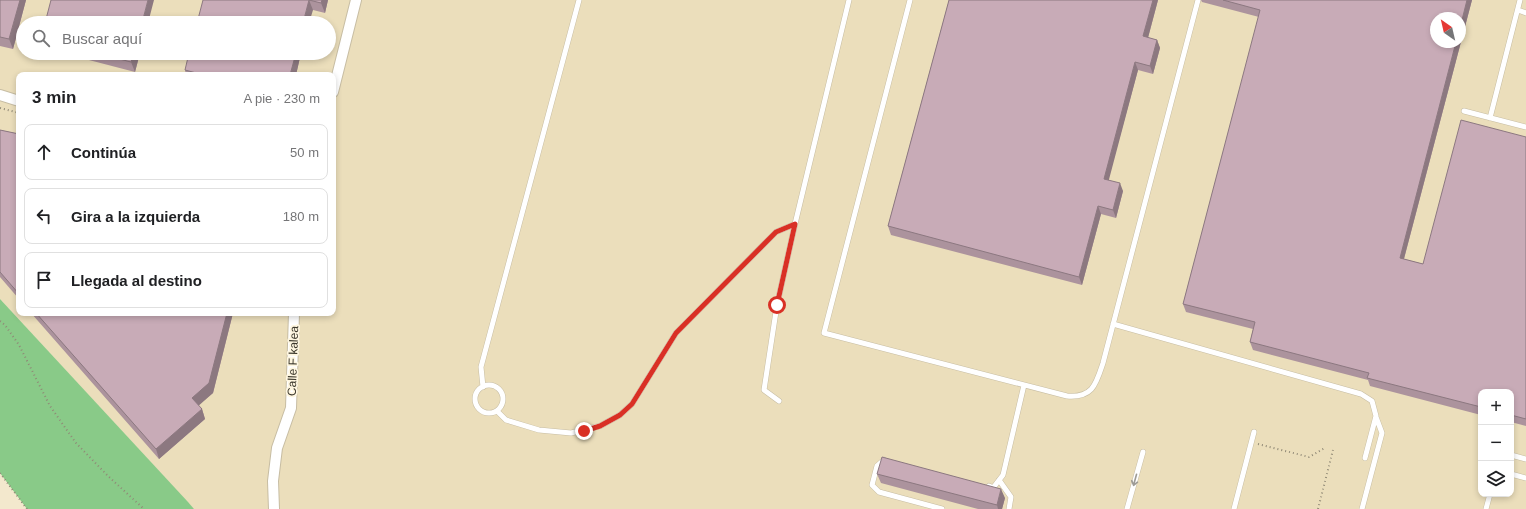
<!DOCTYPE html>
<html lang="es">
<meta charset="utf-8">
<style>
:root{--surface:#fff;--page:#f6f6f6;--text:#202124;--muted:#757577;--line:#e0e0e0}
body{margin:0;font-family:Arial,sans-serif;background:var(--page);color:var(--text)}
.controls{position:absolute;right:12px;bottom:12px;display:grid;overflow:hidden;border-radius:8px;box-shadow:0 2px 6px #0003}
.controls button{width:36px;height:36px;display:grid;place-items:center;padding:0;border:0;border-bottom:1px solid var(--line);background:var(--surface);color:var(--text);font:20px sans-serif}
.compass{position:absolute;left:1430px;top:12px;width:36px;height:36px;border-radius:50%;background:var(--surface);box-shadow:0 2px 6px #0003;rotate:326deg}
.stop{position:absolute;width:12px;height:12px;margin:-9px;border:3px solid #d93025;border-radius:50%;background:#fff}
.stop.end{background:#d93025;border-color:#fff;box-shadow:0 1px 4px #0008}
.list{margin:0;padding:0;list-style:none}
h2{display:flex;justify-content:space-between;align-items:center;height:52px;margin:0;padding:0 16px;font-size:17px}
h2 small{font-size:13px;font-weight:400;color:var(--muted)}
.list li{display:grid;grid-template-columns:26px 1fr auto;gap:12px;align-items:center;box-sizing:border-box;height:56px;margin:0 8px 8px;padding:0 8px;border:1px solid var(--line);border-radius:8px}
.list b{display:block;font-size:15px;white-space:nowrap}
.list em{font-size:13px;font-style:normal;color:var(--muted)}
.icon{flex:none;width:22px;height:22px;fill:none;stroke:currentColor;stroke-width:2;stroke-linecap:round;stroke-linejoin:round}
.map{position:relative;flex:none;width:1526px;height:509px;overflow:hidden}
.search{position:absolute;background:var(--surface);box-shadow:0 2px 6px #0003;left:16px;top:16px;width:320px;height:44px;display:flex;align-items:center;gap:10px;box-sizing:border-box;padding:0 14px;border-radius:22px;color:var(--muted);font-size:15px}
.panel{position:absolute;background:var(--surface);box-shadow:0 2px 6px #0003;left:16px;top:72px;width:320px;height:244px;border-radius:8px}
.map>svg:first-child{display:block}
.built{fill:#ebdebb;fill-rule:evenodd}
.green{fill:#89ca88}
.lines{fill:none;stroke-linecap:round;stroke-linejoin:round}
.service-casing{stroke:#c7bda3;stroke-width:6}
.minor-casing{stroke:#c7bda3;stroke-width:12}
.path{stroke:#908976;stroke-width:2;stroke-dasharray:1 3;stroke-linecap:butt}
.service{stroke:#fff;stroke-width:5}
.minor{stroke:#fff;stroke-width:10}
.wall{fill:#ac939d}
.shaded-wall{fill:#8c7880}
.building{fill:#c8abb7;stroke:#8c7880}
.oneway{stroke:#9d9b96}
.route{stroke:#d93025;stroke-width:5}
.labels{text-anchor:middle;stroke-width:3.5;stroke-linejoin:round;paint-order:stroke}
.street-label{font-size:12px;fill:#3b372c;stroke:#fef6e0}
</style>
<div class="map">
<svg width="1526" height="509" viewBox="0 0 1526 509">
<rect width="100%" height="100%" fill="#f3e8cd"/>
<path class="built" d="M0 0H1526V509H194L0 299ZM1436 18H1460V42H1436ZM23 23H329V53H23ZM19 75H333V313H19ZM1481 392H1511V494H1481Z"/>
<path class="green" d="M0 299 188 502 194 509H27L0 473Z"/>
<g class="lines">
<defs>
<path id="service" d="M910 0 824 333 1067 396C1093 398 1096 384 1103 363L1198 0
M1518 10 1526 13
M1464 111 1526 127
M1490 118 1520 0
M1113 324 1361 394 1372 401 1376 416 1365 458
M475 399a14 14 0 1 1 28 0a14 14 0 1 1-28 0Z
M483 387 481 367 579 0
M779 401 764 390 777 305 795 224 849 0
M497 411 506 420 539 430 571 433 600 426 620 415 632 404 676 333 776 232 795 224
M1511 455 1526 459
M884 460 877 466 872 485 879 492 942 509
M1511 474 1526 478
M999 480 1011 497 1009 509
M989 486 993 488 1003 475 1024 385
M1127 509 1143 452
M1234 509 1254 432
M1362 509 1382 433 1376 417
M1486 509 1490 494"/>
<path id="minor" d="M333 92 356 0
M0 95 19 101
M274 509 273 481 277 448 291 408 294 313"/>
</defs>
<use href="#service" class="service-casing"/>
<use href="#minor" class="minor-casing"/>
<path class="path" d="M0 108 19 113
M0 321 5 325 19 345 50 406 76 443 108 476 144 509
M1258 444 1309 457 1325 448
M0 473 27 509
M1318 509 1333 450"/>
<use href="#service" class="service"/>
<use href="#minor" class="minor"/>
</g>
<path class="wall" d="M0 0H26L13 49 0 46Z
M203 0H328L325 13 313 10Z
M949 0H1158L1148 38 1157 40 1160 48 1153 74 1138 70 1108 180 1123 191 1116 218 1101 214 1082 285 891 235 888 226Z
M1201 0H1472L1404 259 1423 264 1526 137V426L1511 422V392H1481V415L1370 386 1368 380 1253 350 1250 342 1253 329 1186 312 1183 304 1259 17 1202 2Z
M62 53H140L135 72Z
M301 53 296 75H186L185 70Z
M0 130 19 134V299L0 277Z
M31 313H233L213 393 198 405 202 409 205 419 159 459Z
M877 474 1005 498 1002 509H978L881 483Z"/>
<path class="shaded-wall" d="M20 0H26L13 49 9 39Z
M148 0H154L148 23H142Z
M309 0 313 10 309 23H303Z
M322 0H328L325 13 321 3Z
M1153 0H1158L1146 45 1143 36Z
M1467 0H1472L1402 266 1400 258 1456 42H1460V28Z
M1157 40 1160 48 1153 74 1150 66Z
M134 53H140L135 72 131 62Z
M296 53H301L296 75H290Z
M1135 62 1138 70 1107 187 1104 179Z
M1120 183 1123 191 1116 218 1113 210Z
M1098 206 1101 214 1082 285 1079 277Z
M227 313H233L213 393 196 408 192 398Z
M202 409 205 419 159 459 156 449Z
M1001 489 1005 498 1002 509H998L997 505Z"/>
<path class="building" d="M0 0H20L9 39 0 37Z
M51 0H148L142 23H45Z
M203 0H322L321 3 309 0 303 23H197Z
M949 0H1153L1143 36 1157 40 1150 66 1135 62 1104 179 1120 183 1113 210 1098 206 1079 277 888 226Z
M1223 0H1467L1460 28V18H1436V42H1456L1400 258 1423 264 1461 120 1526 137V419L1511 415V392H1481V407L1367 378 1369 373 1250 342 1255 322 1183 304 1260 10Z
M96 53H134L131 62Z
M189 53H296L290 75H204L185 70Z
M0 130 19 134V294L0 272Z
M36 313H227L209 383 192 398 202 409 156 449Z
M882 457 1001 489 997 505 877 474Z"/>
<defs><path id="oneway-shaft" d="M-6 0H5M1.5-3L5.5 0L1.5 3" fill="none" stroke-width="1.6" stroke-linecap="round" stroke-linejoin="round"/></defs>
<use class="oneway" href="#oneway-shaft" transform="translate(1135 480) rotate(105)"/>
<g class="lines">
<path class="route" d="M584 431 600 426 620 415 632 404 676 333 776 232 795 224 777 305"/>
</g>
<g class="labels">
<g class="street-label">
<text transform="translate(293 361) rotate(-88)" y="4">Calle F kalea</text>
</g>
</g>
</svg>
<div class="controls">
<button>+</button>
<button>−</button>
<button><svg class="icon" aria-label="layers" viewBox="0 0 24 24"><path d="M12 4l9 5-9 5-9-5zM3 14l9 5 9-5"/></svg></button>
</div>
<svg class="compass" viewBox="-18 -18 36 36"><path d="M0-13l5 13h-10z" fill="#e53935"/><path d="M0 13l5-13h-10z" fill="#757577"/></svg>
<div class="stop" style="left:777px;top:305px"></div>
<div class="stop end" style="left:584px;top:431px"></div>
<div class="search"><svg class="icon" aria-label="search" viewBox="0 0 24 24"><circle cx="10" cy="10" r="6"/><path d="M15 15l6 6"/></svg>Buscar aquí</div>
<section class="panel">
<h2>3 min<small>A pie · 230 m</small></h2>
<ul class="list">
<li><svg class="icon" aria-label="ahead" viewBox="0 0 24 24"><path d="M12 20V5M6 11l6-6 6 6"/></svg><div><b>Continúa</b></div><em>50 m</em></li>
<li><svg class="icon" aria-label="left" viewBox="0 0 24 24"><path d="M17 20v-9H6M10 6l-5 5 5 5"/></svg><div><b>Gira a la izquierda</b></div><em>180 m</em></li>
<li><svg class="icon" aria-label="arrive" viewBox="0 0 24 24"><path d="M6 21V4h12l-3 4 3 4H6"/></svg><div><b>Llegada al destino</b></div></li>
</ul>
</section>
</div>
